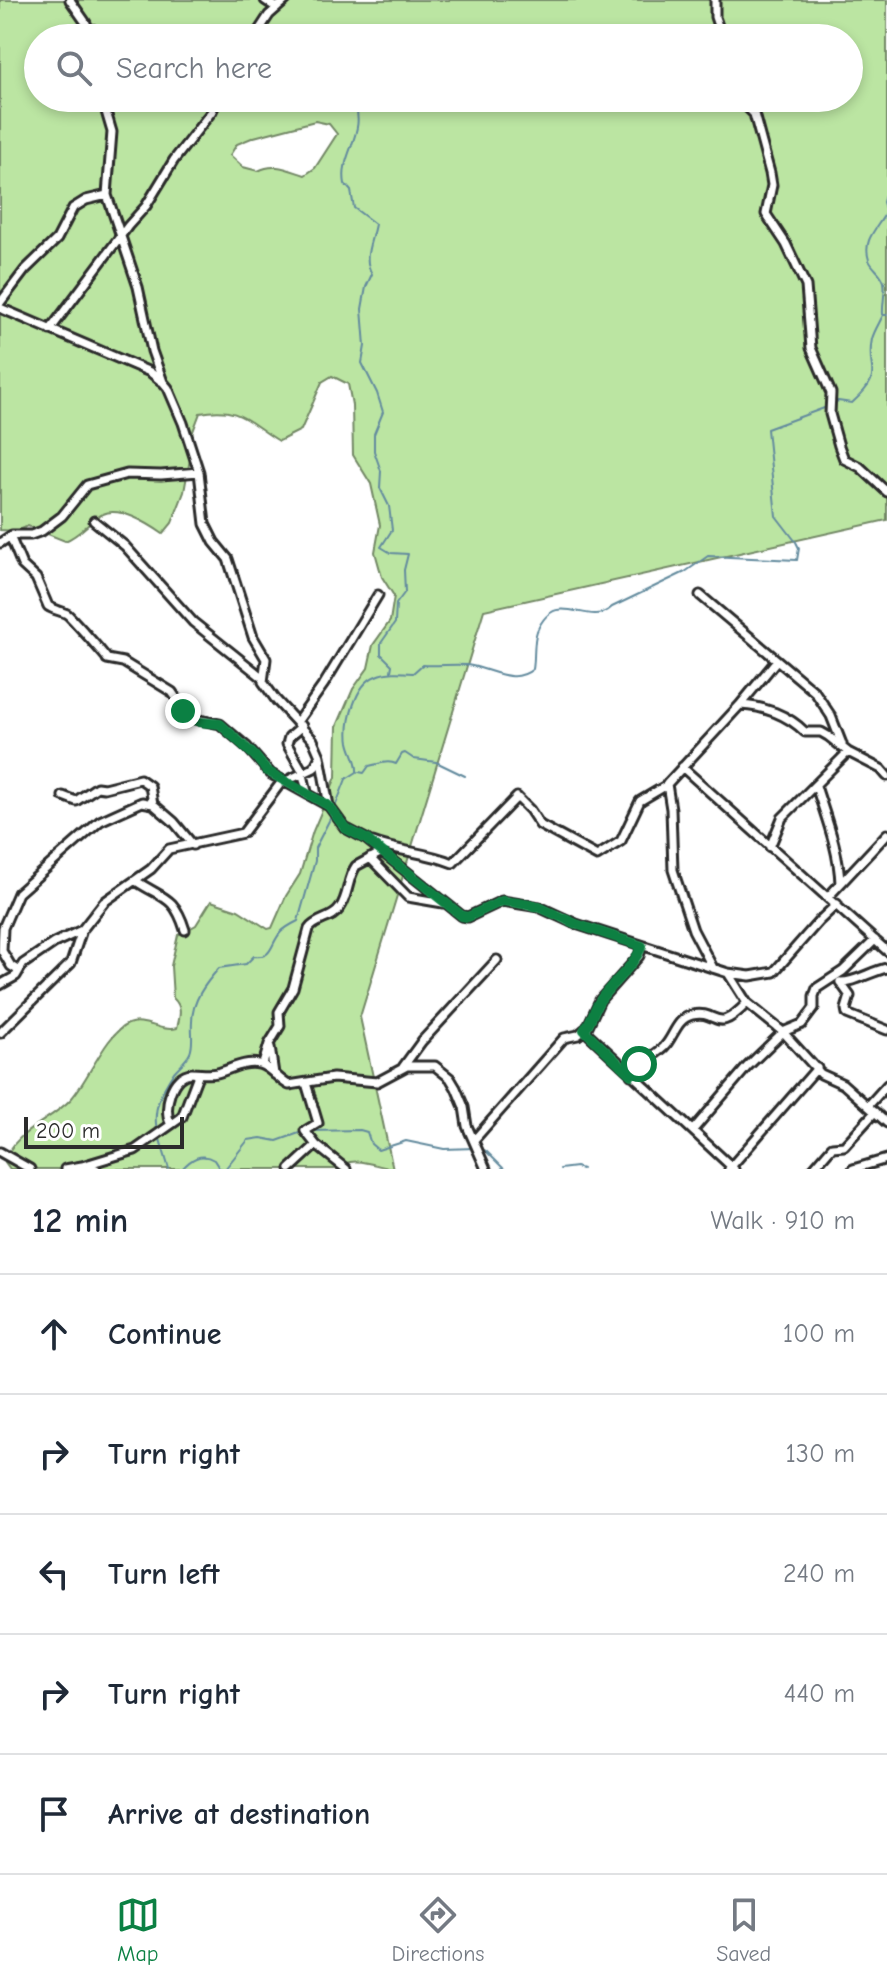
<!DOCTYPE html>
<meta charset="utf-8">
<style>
:root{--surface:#fff;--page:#f2f2f3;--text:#1f2937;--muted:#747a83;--line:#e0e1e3;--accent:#0b8043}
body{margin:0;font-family:"Comic Neue",sans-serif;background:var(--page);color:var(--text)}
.scale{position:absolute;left:24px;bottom:20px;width:160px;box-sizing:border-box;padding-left:8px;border:4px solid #2b2b2b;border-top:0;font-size:22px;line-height:28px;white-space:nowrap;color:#2b2b2b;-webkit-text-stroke:6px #fff;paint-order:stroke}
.stop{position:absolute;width:24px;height:24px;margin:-18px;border:6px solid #0b8043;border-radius:50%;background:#fff}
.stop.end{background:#0b8043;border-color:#fff;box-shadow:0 2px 8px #0008}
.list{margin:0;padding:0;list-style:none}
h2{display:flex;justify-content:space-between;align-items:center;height:104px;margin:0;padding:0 32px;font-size:34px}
h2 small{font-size:26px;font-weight:400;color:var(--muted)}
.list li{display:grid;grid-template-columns:52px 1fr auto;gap:24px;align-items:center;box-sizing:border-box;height:120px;padding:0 32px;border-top:2px solid var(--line)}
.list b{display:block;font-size:30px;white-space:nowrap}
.list em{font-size:26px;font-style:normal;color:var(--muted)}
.icon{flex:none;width:44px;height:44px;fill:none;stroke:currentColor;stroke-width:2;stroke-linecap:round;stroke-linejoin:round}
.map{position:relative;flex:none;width:887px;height:1169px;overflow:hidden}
.search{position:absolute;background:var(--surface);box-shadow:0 4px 12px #0003;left:24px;right:24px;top:24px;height:88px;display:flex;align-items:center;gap:20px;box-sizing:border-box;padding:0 28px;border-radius:44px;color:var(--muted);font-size:30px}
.sheet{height:704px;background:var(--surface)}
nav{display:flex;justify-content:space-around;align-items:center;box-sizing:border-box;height:112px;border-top:2px solid var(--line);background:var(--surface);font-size:22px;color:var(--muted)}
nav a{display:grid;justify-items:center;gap:4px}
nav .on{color:var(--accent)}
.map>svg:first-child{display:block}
.green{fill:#bbe5a2;stroke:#738866;stroke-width:2;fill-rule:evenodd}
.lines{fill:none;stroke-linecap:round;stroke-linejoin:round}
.stream{stroke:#638b9e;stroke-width:2}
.minor-casing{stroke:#2b2b2b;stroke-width:13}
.minor{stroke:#fff;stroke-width:7}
.route{stroke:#0b8043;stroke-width:10}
</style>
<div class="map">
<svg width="887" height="1169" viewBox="0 0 887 1169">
<rect width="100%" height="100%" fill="#fff"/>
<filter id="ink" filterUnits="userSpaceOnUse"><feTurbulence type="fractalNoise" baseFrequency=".0125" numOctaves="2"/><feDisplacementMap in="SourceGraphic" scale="16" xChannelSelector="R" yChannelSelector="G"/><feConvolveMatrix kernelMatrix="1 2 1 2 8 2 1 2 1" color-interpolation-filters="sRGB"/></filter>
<g filter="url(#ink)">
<path class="green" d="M0 0H887V520L484 610 360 1017 393 1169C375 1166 351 1154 337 1169H10L5 1162C12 1132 51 1121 71 1099 88 1081 106 1033 128 1024 144 1017 161 1033 177 1028 180 1016 183 1007 173 998L171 966 178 935 196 925 211 901 238 910 268 929 272 928 286 896 300 874 313 831 336 777 337 726 353 689 368 668 373 645 390 621 394 596 382 577 375 552 380 525 371 484 353 455 352 405 348 384 332 376 322 382 301 430 279 441C246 421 241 406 200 413L189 442 190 459 184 492 172 523 163 534C149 524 120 506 103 514 89 521 81 535 65 541L28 526 17 531 0 530ZM38 38H849V98H38ZM315 121 329 124 337 134 315 168 305 175C288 170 275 162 258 171L243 167 230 155 237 144 254 137Z"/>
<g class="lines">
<path class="stream" d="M352 98C370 132 339 152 345 184L351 191 354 208 375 224C372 242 362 258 372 274L366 287 362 309 365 346 362 363 377 393 383 412 374 434V451L381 471 380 488 389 506 392 530 381 547 391 553 408 554 404 570 405 592 396 604 395 623 381 643V654L392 665 391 671
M883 315C882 304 886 292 884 282 882 273 872 268 869 260 862 239 878 228 886 212L883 202 887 188
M832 404 838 401 852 403C887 371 865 374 872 339 874 331 880 322 883 315H887
M359 772 364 773 369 766C378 764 388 760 396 764L402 754 405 753 414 759 436 762 465 776
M335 807 346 779 357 772C358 761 351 753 349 742 346 723 355 684 376 676 387 671 400 672 413 673L422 665C437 666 452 664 467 665 490 668 513 686 533 669 535 658 533 642 537 631 557 585 588 630 612 607L685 572 708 556 797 560 799 548 796 542 776 516 767 429 827 407
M157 1130C152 1109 162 1090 174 1072 179 1066 187 1060 190 1053 194 1043 191 1032 192 1022 192 1000 206 983 219 968L246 964 254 956C273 959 270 944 281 932 286 927 292 924 298 921L315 861V848L333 813
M312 1131 360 1130 367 1132 371 1144 378 1150 406 1141 444 1149 475 1148
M159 1136 169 1169
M481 1149 486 1151 504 1169
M182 1169C191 1159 201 1152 214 1160L219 1168 223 1169
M225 1169 248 1140 261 1138 277 1141 302 1132
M560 1169 576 1167 582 1169"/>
<defs>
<path id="minor" d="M70 0 86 23 91 38
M265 0 277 8
M715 0V17L722 38
M88 27 110 38
M254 38 269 15 286 0
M102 98 112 132 107 195 138 287 152 351 163 382 168 388 183 423 199 472 205 524 214 542 228 559 253 637 266 659 263 682 276 700 313 740 320 756 329 806 345 828 366 839 462 916 468 917 502 901 539 907 576 924 728 973 750 976 774 972 819 921 837 904
M742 98 744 104 754 114 770 173 772 185 766 214 786 244 806 286 811 348 831 393 830 414 839 446 844 459 860 467 887 492
M0 303 25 270 57 239 73 208 86 200 107 195
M0 308 150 372 161 381
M50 330 128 226 146 206 174 160 212 111 218 98
M94 521 125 546 193 622 263 678
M10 536 22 565 36 578 48 606C54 610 61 611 67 614 70 616 106 656 107 659L123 662 172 692 190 718 220 724 247 747 271 774 329 806
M0 543 12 535H31L42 531 62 516 87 485 127 474 161 475 199 472
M700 595 815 692 831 716 842 744
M740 705 777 660
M297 722 324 684 378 595
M302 726 289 737 287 744 302 770 307 792
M682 767 887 951
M816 786C826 818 839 850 840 884
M63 796 76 801 97 787 104 788 140 779 150 786 153 804 174 822 193 845
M373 842C399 852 427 852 453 863L517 797 530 810 540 825 597 856 621 841 640 801 667 785
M770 847 782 818 848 752
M370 858 408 897 443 903
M136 881C163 899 174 895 185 930
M828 897 887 834
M713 968 693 930 673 870 671 809 667 784 740 705C764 706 788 715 805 732H821L828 736 848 752 881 769 887 776
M19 971 11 966 2 951 3 928 18 893 100 821 142 802 153 804
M728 973 747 1003 783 1032 821 1074 843 1084 887 1123
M840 982 850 996 846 1009 847 1014 887 1030
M840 982C855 983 871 971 887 968
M0 985 16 976 23 964 54 943 82 930 104 902 151 869 169 849 243 833 280 784 314 768 319 758
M584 1030 734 1169
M0 1033 71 963 82 930
M270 1047 274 1074
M263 1064 269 1044 280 1026 279 1012 293 988 309 929C317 918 332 920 340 908 349 895 347 879 356 866L382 852
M403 1067 422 1041 497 960
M631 1075C640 1063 653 1057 664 1047 674 1037 676 1019 692 1015 719 1009 714 1037 747 1003
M868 1106 887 1085
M170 1123C163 1108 171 1074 192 1073 201 1073 208 1075 217 1073 232 1069 243 1061 259 1064 269 1066 279 1080 289 1085L333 1078 377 1082 407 1066H435L450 1078 456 1088 464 1107 467 1126 486 1169
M693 1130 747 1067 783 1032 802 1024 814 1008V996L817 988 843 971 875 940
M474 1140 564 1038 578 1035 587 1028 600 1000 639 956 642 946
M316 1145 346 1169
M0 1152 30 1169
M82 1166 135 1150 182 1117 198 1075
M65 1169 82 1166 96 1169
M290 1169 316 1145 305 1131 318 1123 306 1083
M729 1169 817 1068
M813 1169 832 1147 844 1146 875 1112
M853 1169 887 1159"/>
</defs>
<use href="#minor" class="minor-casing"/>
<use href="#minor" class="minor"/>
</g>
</g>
<g class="lines" filter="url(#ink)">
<path class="route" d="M183 711 190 718 200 722 220 724 255 756 267 771 329 806 345 828 366 839 462 916 468 917 502 901 518 903 539 907 576 924 642 946C633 969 611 982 599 1002 593 1011 592 1021 584 1030L631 1075 639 1064"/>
</g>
</svg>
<div class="scale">200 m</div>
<div class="stop" style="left:639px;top:1064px"></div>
<div class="stop end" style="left:183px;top:711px"></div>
<div class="search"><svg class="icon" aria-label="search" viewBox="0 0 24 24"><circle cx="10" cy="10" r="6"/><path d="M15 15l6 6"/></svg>Search here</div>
</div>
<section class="sheet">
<h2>12 min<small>Walk · 910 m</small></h2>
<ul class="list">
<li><svg class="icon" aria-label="ahead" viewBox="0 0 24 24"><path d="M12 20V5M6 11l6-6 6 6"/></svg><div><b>Continue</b></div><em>100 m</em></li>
<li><svg class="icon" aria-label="right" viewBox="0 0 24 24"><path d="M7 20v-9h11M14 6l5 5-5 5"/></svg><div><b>Turn right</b></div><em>130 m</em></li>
<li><svg class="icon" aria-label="left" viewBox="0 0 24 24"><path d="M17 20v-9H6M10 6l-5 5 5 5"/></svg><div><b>Turn left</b></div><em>240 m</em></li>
<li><svg class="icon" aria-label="right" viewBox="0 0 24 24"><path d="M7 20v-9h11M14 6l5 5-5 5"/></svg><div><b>Turn right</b></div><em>440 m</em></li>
<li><svg class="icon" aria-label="arrive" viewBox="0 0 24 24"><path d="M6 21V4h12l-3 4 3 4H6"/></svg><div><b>Arrive at destination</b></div></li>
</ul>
</section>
<nav>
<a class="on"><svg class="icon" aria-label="map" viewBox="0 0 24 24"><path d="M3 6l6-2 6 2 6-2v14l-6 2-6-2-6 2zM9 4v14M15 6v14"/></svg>Map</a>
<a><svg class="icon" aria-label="directions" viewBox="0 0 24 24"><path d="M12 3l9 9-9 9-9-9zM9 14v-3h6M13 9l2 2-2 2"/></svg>Directions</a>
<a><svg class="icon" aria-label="saved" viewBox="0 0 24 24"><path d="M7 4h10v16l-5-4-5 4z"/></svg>Saved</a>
</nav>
